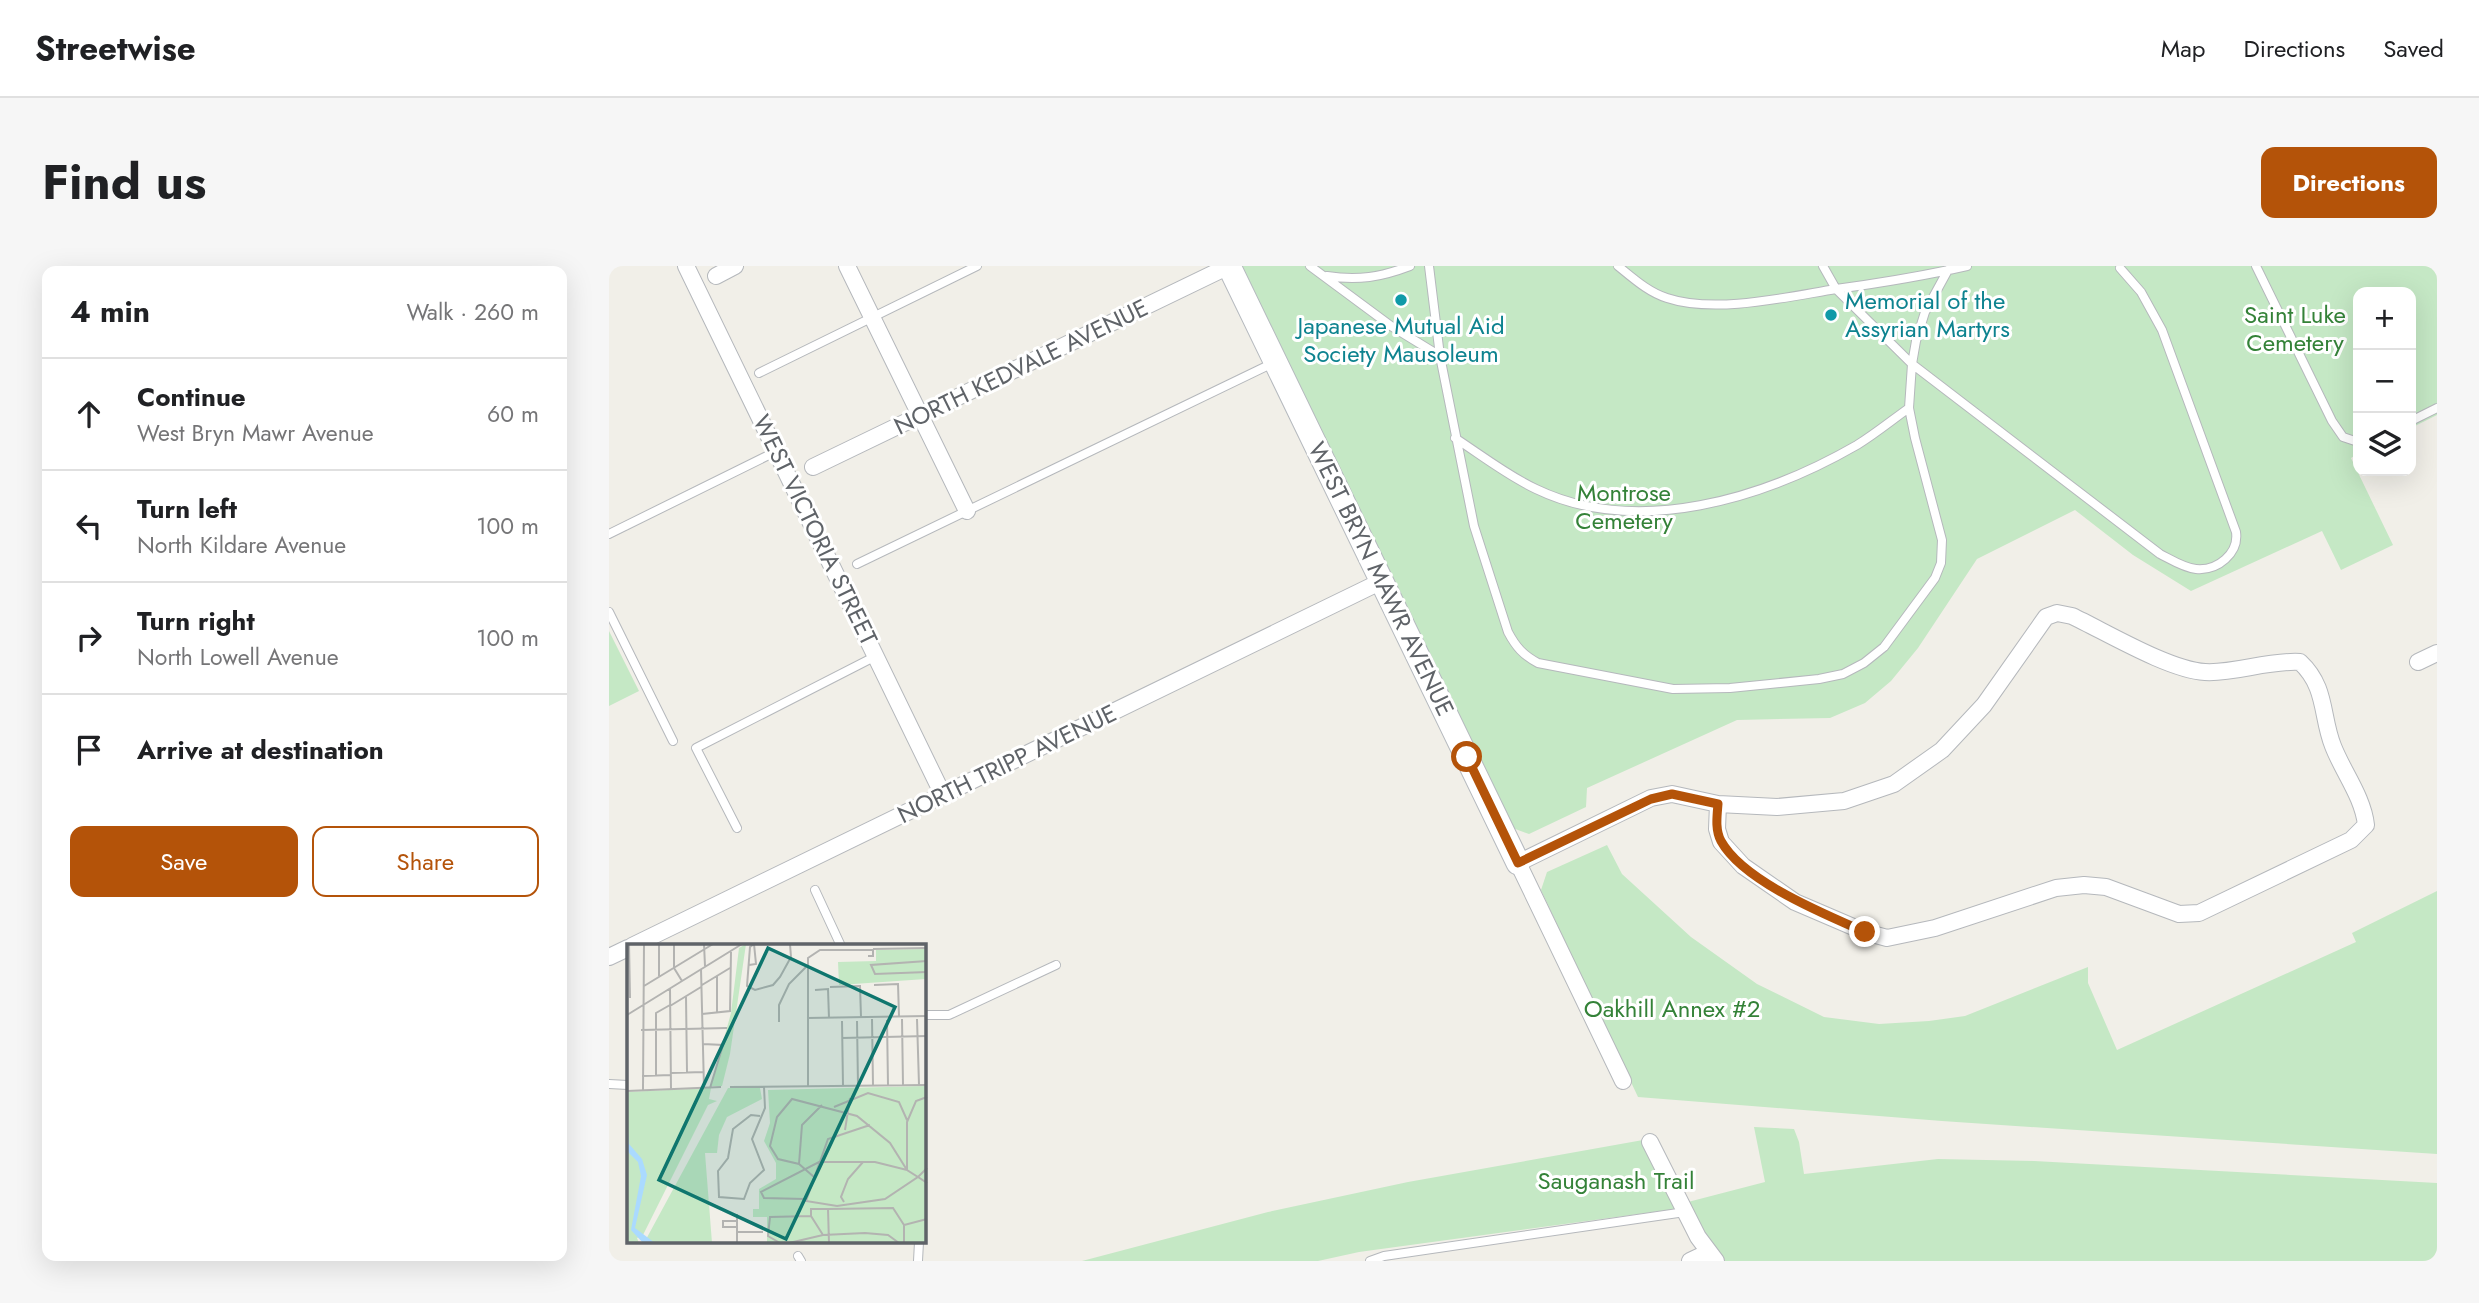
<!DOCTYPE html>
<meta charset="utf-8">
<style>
:root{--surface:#fff;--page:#f6f6f6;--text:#202124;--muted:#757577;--line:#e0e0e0;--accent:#b45309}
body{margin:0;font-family:Jost,sans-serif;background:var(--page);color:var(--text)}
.controls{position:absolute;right:21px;top:21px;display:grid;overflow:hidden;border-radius:14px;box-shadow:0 7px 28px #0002}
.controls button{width:63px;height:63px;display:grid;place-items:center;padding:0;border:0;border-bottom:2px solid var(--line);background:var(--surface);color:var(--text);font:35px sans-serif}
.stop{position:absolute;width:21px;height:21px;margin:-16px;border:5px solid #b45309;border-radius:50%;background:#fff}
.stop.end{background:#b45309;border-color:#fff;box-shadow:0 2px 7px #0008}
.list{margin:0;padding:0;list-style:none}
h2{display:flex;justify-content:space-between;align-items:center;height:91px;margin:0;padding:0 28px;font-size:30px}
h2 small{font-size:23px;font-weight:400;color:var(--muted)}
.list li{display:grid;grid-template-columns:46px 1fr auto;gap:21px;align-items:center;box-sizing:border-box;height:112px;padding:0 28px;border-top:2px solid var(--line)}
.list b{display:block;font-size:26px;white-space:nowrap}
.list p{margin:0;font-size:23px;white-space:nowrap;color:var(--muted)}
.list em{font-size:23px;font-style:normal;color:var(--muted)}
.actions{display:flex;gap:14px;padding:21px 28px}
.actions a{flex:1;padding:16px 0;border:2px solid var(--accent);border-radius:14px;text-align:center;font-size:24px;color:var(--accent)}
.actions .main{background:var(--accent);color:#fff}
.icon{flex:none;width:38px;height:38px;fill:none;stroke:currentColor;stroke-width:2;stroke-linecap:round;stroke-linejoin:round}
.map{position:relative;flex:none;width:1828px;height:995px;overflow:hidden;border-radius:14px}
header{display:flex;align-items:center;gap:42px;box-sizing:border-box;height:98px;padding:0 35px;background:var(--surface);border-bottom:2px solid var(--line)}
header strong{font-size:33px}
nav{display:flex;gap:38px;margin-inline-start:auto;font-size:24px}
.intro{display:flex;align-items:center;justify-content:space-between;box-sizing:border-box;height:168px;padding:0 42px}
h1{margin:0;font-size:49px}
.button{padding:18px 32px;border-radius:14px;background:var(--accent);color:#fff;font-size:24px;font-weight:700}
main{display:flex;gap:42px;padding:0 42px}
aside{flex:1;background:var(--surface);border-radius:14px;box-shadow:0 7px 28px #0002}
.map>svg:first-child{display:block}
.green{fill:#c5e8c5}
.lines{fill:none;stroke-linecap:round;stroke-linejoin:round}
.lane-casing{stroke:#b5b8bc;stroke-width:10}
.street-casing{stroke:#b5b8bc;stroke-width:18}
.secondary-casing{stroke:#b6babf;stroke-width:25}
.lane{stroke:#fff;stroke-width:8}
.street{stroke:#fff;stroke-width:16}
.secondary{stroke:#fff;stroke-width:23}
.route{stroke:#b45309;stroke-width:9}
.culture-dot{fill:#0f9aa8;stroke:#fff;stroke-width:2.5}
.labels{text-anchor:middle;stroke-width:6;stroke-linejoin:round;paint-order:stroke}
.culture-label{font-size:24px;fill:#0d838f;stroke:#fff;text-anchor:start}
.park-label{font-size:24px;fill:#348238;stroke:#fff}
.street-label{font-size:24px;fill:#5f6368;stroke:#fff}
.inset-road{fill:none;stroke:#b3b3b1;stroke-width:2}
.view{fill:#0f766e;fill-opacity:0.15;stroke:#0f766e;stroke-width:3.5}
.inset-edge{fill:none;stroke:#5f6368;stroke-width:3.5}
</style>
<header>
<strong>Streetwise</strong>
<nav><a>Map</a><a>Directions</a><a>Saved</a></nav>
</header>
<div class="intro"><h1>Find us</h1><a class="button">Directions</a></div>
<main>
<aside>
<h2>4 min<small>Walk · 260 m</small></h2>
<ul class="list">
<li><svg class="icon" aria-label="ahead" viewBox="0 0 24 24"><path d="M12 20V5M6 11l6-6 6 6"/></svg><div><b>Continue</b><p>West Bryn Mawr Avenue</p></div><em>60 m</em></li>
<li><svg class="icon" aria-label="left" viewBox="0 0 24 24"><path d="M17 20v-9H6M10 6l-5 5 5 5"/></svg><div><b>Turn left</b><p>North Kildare Avenue</p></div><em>100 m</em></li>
<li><svg class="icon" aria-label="right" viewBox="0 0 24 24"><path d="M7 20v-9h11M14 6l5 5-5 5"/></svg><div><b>Turn right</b><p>North Lowell Avenue</p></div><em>100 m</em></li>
<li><svg class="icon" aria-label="arrive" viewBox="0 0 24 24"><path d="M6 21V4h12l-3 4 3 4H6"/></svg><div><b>Arrive at destination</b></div></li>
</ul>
<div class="actions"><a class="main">Save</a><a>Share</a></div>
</aside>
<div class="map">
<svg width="1828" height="995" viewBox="0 0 1828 995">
<rect width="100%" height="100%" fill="#f1efe8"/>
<path class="green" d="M631 0H1828V149L1802 162V26H1749V188L1742 192 1784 279 1732 304 1713 265 1582 325 1524 289 1466 244 1368 293 1309 382 1282 415 1256 437 1221 452 1128 454 978 522 977 541 920 568 901 561Z
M0 365 30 425 0 440Z
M998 579 1013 608 1082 671 1148 718 1215 751 1270 758 1320 755 1356 750 1479 701V717L1508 784 1747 676 1743 667 1828 625V888L1333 855 1029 831 932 624 938 606Z
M1145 861 1185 863 1190 876 1195 908 1329 893 1425 895 1828 917V995H1115L1101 982 1079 936 1156 916Z
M1034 874 1067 943 750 986 709 995H473L659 946 799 916Z"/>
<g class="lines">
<defs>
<path id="lane" d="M701 0 782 60 831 90
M820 0 831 90 865 260 899 366C907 381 914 389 929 397L1064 423 1121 422 1210 413 1234 408 1255 397 1275 381 1326 312 1332 297 1333 274 1306 172 1300 142 1303 98 1307 75 1316 46 1339 4
M1009 0C1024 12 1039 26 1058 32 1106 48 1178 31 1227 23 1271 17 1314 10 1358 0
M1214 0 1227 23 1303 98 1551 288C1561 293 1575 302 1587 303 1609 305 1630 287 1627 266L1553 64 1532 26 1511 2
M1647 0 1723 155 1734 171 1749 176
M718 10C749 15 772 11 801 0
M150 107 368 0
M1802 155 1828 142
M846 172C872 189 899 210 927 223 1029 272 1156 232 1248 179 1266 168 1283 154 1300 142
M0 268 168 185
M248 298 664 97
M0 346 64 475
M128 562 87 482 267 390
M206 624 232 680
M315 749H340L447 699
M0 818 19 819
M189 990 192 995
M309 995 310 976
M761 995 775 990 1076 946"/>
<path id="street" d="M77 0 334 529
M238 0 358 245
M107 10 126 0
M204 201 620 0
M1809 396 1828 387
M23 680 773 315
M0 691 19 682
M1014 815 909 597 1042 532 1063 528 1109 538 1168 541 1235 535 1285 518 1333 484 1375 439 1437 351 1448 347 1463 350C1497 366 1560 404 1596 406 1625 408 1659 394 1691 396 1718 421 1712 450 1724 480 1734 506 1754 531 1757 559L1742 574 1590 647 1570 648 1497 621 1475 619 1447 622 1326 662 1278 672 1256 666 1186 636 1134 600 1112 576 1108 563 1109 538
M1041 876 1089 971 1107 995
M1081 995 1100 986"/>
<path id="secondary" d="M620 0 909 597"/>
</defs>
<use href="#lane" class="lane-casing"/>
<use href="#street" class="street-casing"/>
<use href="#secondary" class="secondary-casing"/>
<use href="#lane" class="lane"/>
<use href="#street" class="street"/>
<use href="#secondary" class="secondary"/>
</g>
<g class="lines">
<path class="route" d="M858 491 909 597 1042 533 1063 528 1109 538C1108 550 1106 564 1112 575 1134 615 1215 648 1256 666"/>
</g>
<g class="culture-dot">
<circle cx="792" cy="34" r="7"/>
<circle cx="1222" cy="49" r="7"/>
</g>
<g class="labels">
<g class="culture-label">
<text x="1236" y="43">Memorial of the<tspan x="1236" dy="28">Assyrian Martyrs</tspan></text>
<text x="792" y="68" text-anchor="middle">Japanese Mutual Aid<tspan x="792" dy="28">Society Mausoleum</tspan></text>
</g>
<g class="park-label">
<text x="1686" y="57">Saint Luke<tspan x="1686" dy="28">Cemetery</tspan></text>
<text x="1015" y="235">Montrose<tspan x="1015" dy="28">Cemetery</tspan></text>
<text x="1063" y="751">Oakhill Annex #2</text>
<text x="1007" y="923">Sauganash Trail</text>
</g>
<g class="street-label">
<text transform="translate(412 101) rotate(-26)" y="8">NORTH KEDVALE AVENUE</text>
<text transform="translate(206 264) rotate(64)" y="8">WEST VICTORIA STREET</text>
<text transform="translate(772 313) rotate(64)" y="8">WEST BRYN MAWR AVENUE</text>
<text transform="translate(398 498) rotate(-26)" y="8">NORTH TRIPP AVENUE</text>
</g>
</g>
<g transform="translate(18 678)">
<rect width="299" height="299" fill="#f1efe8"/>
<path d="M119 0 103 110 95 142H84L104 69 112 4ZM299 5V35L212 41 211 18 249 17V6ZM299 142V299H140V273H126V265H132V245L149 235V219L137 197 143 179 141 146ZM84 144 82 155 90 157 81 161 16 291 10 294 12 299H0V148ZM101 144H133L135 155 100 173 92 191 90 209H78L85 299H17Z" fill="#c5e8c5"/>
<path d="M1 189 2 200 15 215 20 231 8 284 28 299H16L4 286 14 232 11 218 0 207Z" fill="#aadaff"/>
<path class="inset-road" d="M2 0 3 54M32 0V32M47 0V24L55 37M77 0 78 22M127 0 123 3 120 42 128 46 146 41 153 33 164 13 163 0M246 5 300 4M300 17 244 21 248 30 300 28M122 21 129 20 127 0M74 25 77 144M90 32V69M75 41 103 24M247 41 271 40 272 72M17 42 86 0M203 43 233 42 234 73M43 45 44 145M188 46 201 45 202 74M59 53 60 128M43 62 74 43M75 70 103 67 104 8M0 71 115 0M180 74 300 72M245 75 246 141M275 75 276 141M290 75 292 141M260 76 261 141M215 77 216 142M230 77 231 142M152 78V61L162 40 179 23M14 86 100 84M215 94 300 92M76 100 96 101 83 144M44 129 76 128M15 132 44 131M29 132V69L43 61M181 142V14L193 6H246V12H241M103 143 300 141M16 146 17 0M0 147 94 143M207 163 241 149 272 158 280 176M133 172 124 171 106 185 101 214 91 227 92 253 117 255 123 239 137 226 125 195 138 164 137 143M243 181 201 195 179 257 210 262 258 255 291 233 300 239M218 186 223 154M172 220 175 181 195 161M187 233 172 220 151 215 143 202 150 173 165 155 230 172 263 199 280 226 291 233 300 224M178 255 137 254 134 248 192 218H248L280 226V178L289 157 300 153M217 258 214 253 221 235 236 218M201 265 266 264 277 281M110 270V299M184 272V265H201L202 299M110 277H96V283H110M110 288H136M153 299 141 292 143 273 184 272 196 291M162 299 196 291 238 289 261 291 272 299M277 299V281L300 275"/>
<path class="view" d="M141 4 268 63 159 295 32 236Z"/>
<rect width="299" height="299" class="inset-edge"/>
</g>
</svg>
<div class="controls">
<button>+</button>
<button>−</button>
<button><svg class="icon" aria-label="layers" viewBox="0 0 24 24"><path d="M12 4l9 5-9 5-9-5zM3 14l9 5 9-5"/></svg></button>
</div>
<div class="stop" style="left:858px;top:491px"></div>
<div class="stop end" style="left:1256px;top:666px"></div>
</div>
</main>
